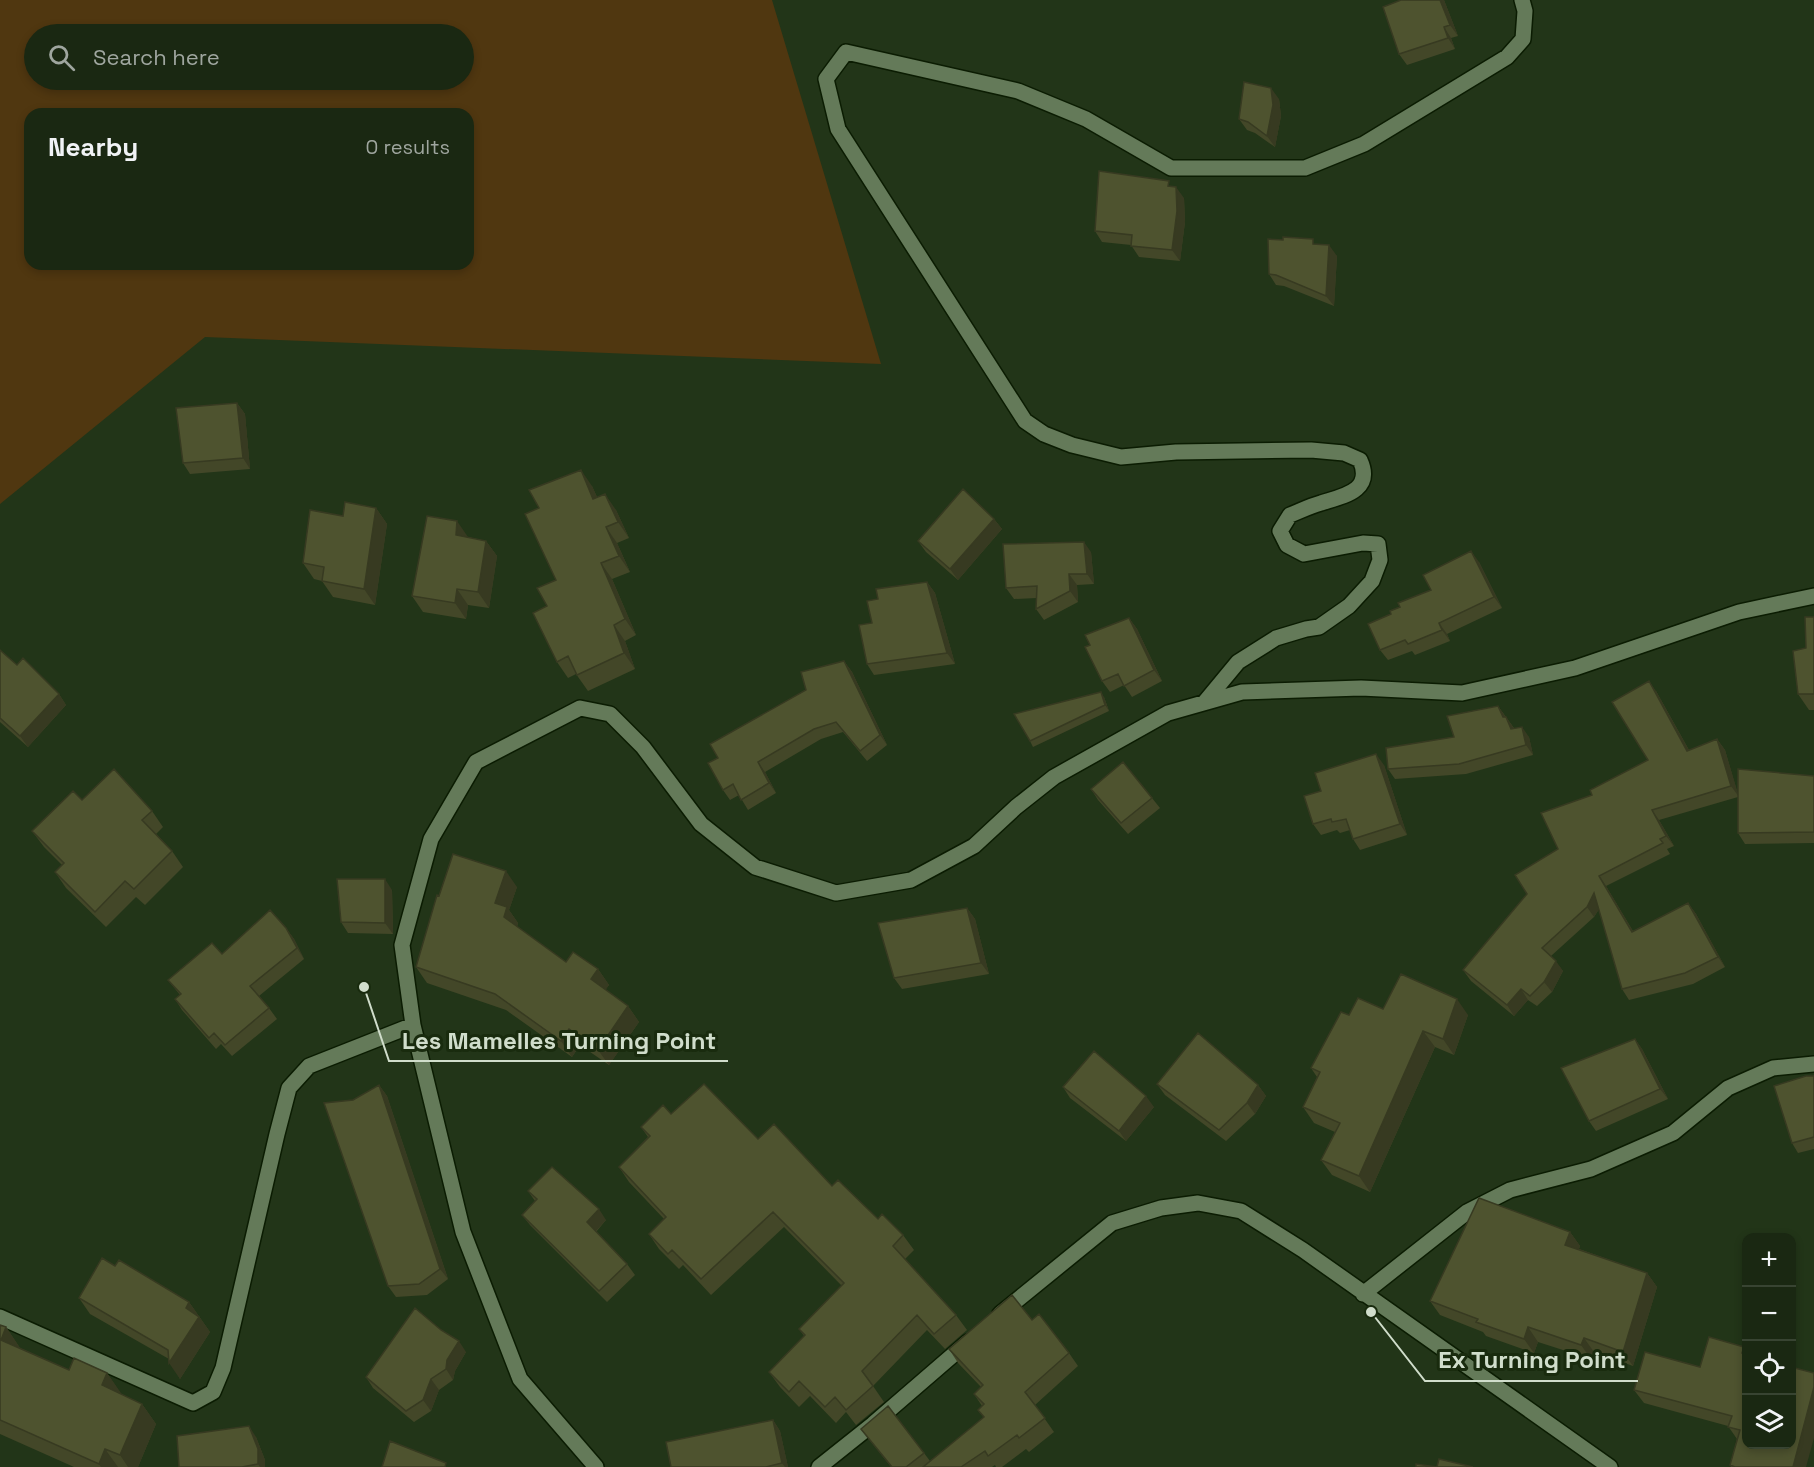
<!DOCTYPE html>
<meta charset="utf-8">
<style>
:root{--surface:#1a2812;--page:#23301b;--text:#f1f3f6;--muted:#9fa69f;--line:#384432}
body{margin:0;font-family:"Space Grotesk",sans-serif;background:var(--page);color:var(--text)}
.controls{position:absolute;right:18px;bottom:18px;display:grid;overflow:hidden;border-radius:12px;box-shadow:0 3px 9px #0003}
.controls button{width:54px;height:54px;display:grid;place-items:center;padding:0;border:0;border-bottom:2px solid var(--line);background:var(--surface);color:var(--text);font:30px sans-serif}
.list{margin:0;padding:0;list-style:none}
h2{display:flex;justify-content:space-between;align-items:center;height:78px;margin:0;padding:0 24px;font-size:26px}
h2 small{font-size:20px;font-weight:400;color:var(--muted)}
.icon{flex:none;width:33px;height:33px;fill:none;stroke:currentColor;stroke-width:2;stroke-linecap:round;stroke-linejoin:round}
.map{position:relative;flex:none;width:1814px;height:1467px;overflow:hidden}
.search{position:absolute;background:var(--surface);box-shadow:0 3px 9px #0003;left:24px;top:24px;width:450px;height:66px;display:flex;align-items:center;gap:15px;box-sizing:border-box;padding:0 21px;border-radius:33px;color:var(--muted);font-size:22px}
.panel{position:absolute;background:var(--surface);box-shadow:0 3px 9px #0003;left:24px;top:108px;width:450px;height:162px;border-radius:18px}
.map>svg:first-child{display:block}
.green{fill:#503710;fill-rule:evenodd}
.lines{fill:none;stroke-linecap:round;stroke-linejoin:round}
.minor-casing{stroke:#0b1c02;stroke-width:18}
.minor{stroke:#647a59;stroke-width:15}
.wall{fill:#434728}
.shaded-wall{fill:#373a21}
.building{fill:#4e532f;stroke:#373a21;stroke-width:1.5}
.leader{fill:none;stroke:#d0ddcb;stroke-width:2}
.callout-dot{fill:#d0ddcb;stroke:#192b0e;stroke-width:2}
.callout-label{font-size:24px;text-anchor:middle;font-weight:bold;fill:#d0ddcb;stroke:#192b0e;stroke-width:6;stroke-linejoin:round;paint-order:stroke}
</style>
<div class="map">
<svg width="1814" height="1467" viewBox="0 0 1814 1467">
<rect width="100%" height="100%" fill="#223518"/>
<path class="green" d="M0 0H772L881 364 205 337 0 504ZM34 34H464V80H34ZM30 114H468V264H30Z"/>
<g class="lines">
<defs>
<path id="minor" d="M1204 703 1238 662 1276 638 1306 629 1319 627 1349 606 1372 581 1380 560 1378 544 1363 543 1304 554 1287 545 1280 531 1290 515C1300 511 1310 506 1321 503 1343 496 1374 491 1360 460L1344 453 1311 450 1176 452 1121 457 1072 445 1044 434 1025 421 838 129 826 79 846 52 1018 91 1086 119 1171 168H1305L1364 144 1507 57 1523 39 1525 11 1522 0
M1363 1294 1467 1212 1510 1190 1591 1169 1673 1133 1728 1088 1773 1068 1814 1064
M1000 1314 1112 1223 1161 1208 1198 1203 1241 1211 1303 1250 1610 1467
M0 1317 193 1403 213 1392 223 1368 277 1134 289 1088 309 1066 413 1025
M596 1467 520 1379 463 1232 413 1025 402 945 431 839 476 762 580 708 610 714 643 747 701 824 755 867 836 893 911 880 974 846 1016 807 1054 777 1168 713 1242 692 1361 688 1462 693 1575 668 1739 612 1814 596
M819 1467 873 1424 968 1342"/>
</defs>
<use href="#minor" class="minor-casing"/>
<use href="#minor" class="minor"/>
</g>
<path class="wall" d="M1401 0H1444L1458 36 1451 38 1455 49 1407 65 1399 54Z
M1279 99 1281 116 1275 147 1255 133 1247 130 1239 119Z
M1184 198 1185 222 1180 261 1139 257 1131 245 1102 242 1095 231Z
M1317 245 1337 256 1334 306 1284 286 1276 285 1269 274Z
M237 403 245 414 250 469 190 474 183 463Z
M592 486 597 497 616 510 629 538 617 543 630 572 612 579 636 635 625 641 635 669 588 691 576 674 568 678 557 662 547 606 556 580Z
M376 508 387 524 375 605 333 597 322 581 314 579 303 563 343 516Z
M994 519 1002 529 958 580 926 552 918 541Z
M468 537 486 541 497 556 489 608 468 605 466 619 423 612 412 596Z
M1091 552 1094 584 1077 585 1078 602 1044 620 1036 609 1037 598 1014 599 1006 588Z
M1479 562 1502 608 1447 634 1450 641 1415 655 1412 651 1388 660 1380 650 1391 614 1400 607 1431 590Z
M927 582 935 593 955 664 874 675 867 664 872 623 878 599Z
M1814 617V710H1809L1798 694 1806 648Z
M1129 618 1137 629 1162 681 1132 697 1124 685 1110 692 1102 681 1090 645Z
M0 650 17 665 59 694 66 705 28 747 0 722Z
M844 661 852 672 887 745 867 761 843 732 821 739 765 772 776 793 748 810 739 795 730 800 723 790 718 758Z
M1656 691 1689 750 1717 739 1725 750 1738 795 1814 776V843L1745 844 1738 833V797L1659 820 1674 846 1667 849 1670 854 1606 886 1633 931 1688 903 1696 914 1725 967 1693 984 1629 1000 1622 989 1599 909 1594 917 1551 956 1563 971 1552 992 1537 1006 1528 1000 1514 1016 1471 981 1463 970 1527 894 1558 849 1592 795 1648 760Z
M1104 697 1109 711 1033 747 1030 741Z
M1498 706 1514 728 1529 737 1533 755 1466 774 1395 779 1388 769 1454 737Z
M1384 765 1407 835 1360 850 1353 839 1350 830 1340 833 1337 830 1321 835 1313 824 1321 791Z
M1091 789 1152 798 1160 808 1128 834 1098 800Z
M82 800 152 811 163 827 156 834 172 851 183 867 145 905 136 897 106 927 66 888 55 872 62 865 44 847 32 831Z
M517 887 509 910 518 923 517 927 566 962 598 969 609 985 605 990 628 1006 639 1022 609 1065 580 1045 572 1057 506 1010 427 983 416 967 439 896Z
M392 890 393 934 348 933 341 922Z
M967 908 975 919 989 974 902 989 894 978Z
M286 928 294 939 304 959 259 996 269 1008 277 1019 232 1056 221 1044 216 1049 182 1010 175 999 180 995 168 980 222 954Z
M1383 1009 1468 1015 1454 1055 1435 1047 1370 1192 1332 1175 1321 1160 1335 1132 1314 1123 1303 1107 1317 1077 1311 1068 1349 1015Z
M1635 1039 1642 1049 1668 1099 1596 1131 1589 1121Z
M1814 1076V1149L1798 1153 1792 1143Z
M1157 1084 1258 1085 1266 1096 1255 1114 1226 1141 1165 1095Z
M379 1085 387 1096 448 1279 427 1295 396 1297 388 1286Z
M1063 1087 1154 1107 1126 1141 1070 1098Z
M671 1114 758 1139 832 1186 878 1219 903 1235 914 1250 905 1259 956 1315 967 1330 945 1349 927 1330 873 1386 884 1402 856 1425 846 1412 836 1423 810 1396 799 1407 780 1387 769 1372 804 1336 799 1329 842 1286 784 1227 711 1295 683 1265 679 1269 659 1249 649 1234 664 1219 629 1182 619 1167 648 1137 641 1127Z
M528 1191 606 1220 596 1232 627 1264 635 1275 607 1302 530 1225 522 1215 535 1201Z
M1570 1232 1580 1246 1579 1249 1647 1273 1657 1287 1633 1366 1594 1352 1591 1359 1538 1342 1534 1353 1486 1336 1483 1332 1440 1315 1430 1301Z
M115 1266 189 1302 210 1332 180 1379 169 1359 90 1314 79 1298Z
M1032 1320 1069 1353 1078 1366 1035 1405 1054 1432 1029 1452 1026 1449 1002 1467H996L995 1465 992 1467H891L861 1429 924 1453 930 1461 984 1418 978 1410 982 1406 974 1394 981 1387 958 1363 949 1349Z
M0 1325 6 1327 20 1348 69 1370 107 1373 121 1394 142 1404 156 1424 138 1467H74L0 1434Z
M466 1352 455 1371 453 1380 439 1390 431 1411 414 1422 373 1388 366 1377Z
M1645 1352 1806 1467H1731L1730 1465 1737 1439 1728 1426 1644 1403 1634 1390Z
M773 1420 780 1431 788 1467H671Z
M256 1437 265 1460V1467H179Z"/>
<path class="shaded-wall" d="M1440 0H1444L1458 36 1450 25Z
M1444 27 1451 38 1455 49 1448 38Z
M1271 88 1279 99 1281 116 1275 147 1267 136Z
M1176 187 1184 198 1185 222 1180 261 1172 250Z
M1329 245 1337 256 1334 306 1326 296Z
M237 403 245 414 250 469 243 458Z
M581 470 592 486 605 515 593 499Z
M605 494 616 510 629 538 618 522Z
M376 508 387 524 375 605 364 589Z
M994 519 1002 529 958 580 950 569Z
M457 521 468 537 456 535Z
M606 527 617 543 630 572 619 556Z
M486 541 497 556 489 608 478 592Z
M1084 542 1091 552 1094 584 1087 574Z
M1471 551 1479 562 1502 608 1494 597Z
M601 563 612 579 636 635 625 619Z
M1069 574 1077 585 1078 602 1070 591Z
M927 582 935 593 955 664 947 653Z
M457 589 468 605 466 619 455 603Z
M1129 618 1137 629 1162 681 1154 670Z
M1439 623 1447 634 1450 641 1442 630Z
M614 625 625 641 635 669 624 653Z
M844 661 852 672 887 745 880 735Z
M1649 681 1656 691 1695 761 1687 751Z
M1101 692 1104 697 1109 711 1105 705Z
M59 694 66 705 28 747 20 736Z
M1498 706 1505 716 1510 726 1506 717 1513 727 1518 739 1503 717Z
M1522 727 1529 737 1533 755 1526 745Z
M1717 739 1725 750 1739 797 1731 786Z
M1376 754 1384 765 1407 835 1400 824Z
M758 762 765 772 776 793 769 783Z
M1652 810 1659 820 1674 846 1666 836Z
M506 871 517 887 509 910 518 923 515 933 495 903Z
M1599 876 1606 886 1639 942 1632 932Z
M385 879 392 890 393 934 385 923Z
M1594 893 1602 904 1594 917 1587 907Z
M1688 903 1696 914 1725 967 1718 957Z
M967 908 975 919 989 974 981 963Z
M286 928 294 939 304 959 297 948Z
M1556 961 1563 971 1552 992 1544 982Z
M598 969 609 985 602 995 591 979Z
M1521 989 1528 1000 1514 1016 1507 1005Z
M1457 999 1468 1015 1454 1055 1443 1039Z
M628 1006 639 1022 609 1065 598 1050Z
M569 1029 580 1045 572 1057 561 1041Z
M1423 1031 1435 1047 1370 1192 1359 1176Z
M1635 1039 1642 1049 1668 1099 1660 1089Z
M379 1085 387 1096 448 1279 440 1269Z
M1258 1085 1266 1096 1255 1114 1247 1103Z
M1146 1096 1154 1107 1126 1141 1119 1131Z
M599 1209 606 1220 594 1233 587 1222Z
M1570 1232 1580 1246 1575 1259 1565 1245Z
M1647 1273 1657 1287 1633 1366 1623 1352Z
M189 1302 210 1332 180 1379 169 1363 186 1308Z
M6 1327 20 1348 15 1361 1 1340Z
M1528 1327 1538 1342 1534 1353 1524 1339Z
M1584 1338 1594 1352 1591 1359 1581 1345Z
M459 1341 466 1352 455 1371 453 1380 446 1369 447 1360Z
M1744 1347 1746 1351V1359L1742 1353Z
M107 1373 121 1393 116 1405 102 1385Z
M431 1379 439 1390 431 1411 423 1400Z
M1814 1387V1438L1806 1467H1793Z
M142 1404 156 1424 138 1467H128L120 1455Z
M773 1420 780 1431 788 1467H785L782 1463Z
M249 1426 256 1437 265 1460V1467H260L258 1464Z
M105 1449 118 1467H101L99 1464Z"/>
<path class="building" d="M1401 0H1440L1450 25 1444 27 1448 38 1399 54 1383 7Z
M1244 82 1271 88 1273 105 1267 136 1248 122 1239 119Z
M1099 171 1169 181 1168 186 1176 187 1177 211 1172 250 1131 246 1132 235 1095 231Z
M1283 237 1313 239V244L1329 245 1326 296 1276 275 1269 274 1268 239 1283 240Z
M237 403 243 458 183 463 176 408Z
M581 470 593 499 605 494 618 522 606 527 619 556 601 563 625 619 614 625 624 653 577 675 568 656 557 662 533 613 547 606 537 588 556 580 525 514 539 508 529 490Z
M963 489 994 519 950 569 918 541Z
M345 502 376 508 364 589 322 581 324 567 303 563 310 510 343 516Z
M427 516 457 521 456 535 486 541 478 592 457 589 455 603 412 596Z
M1084 542 1087 574H1069L1070 591 1036 609 1037 586 1006 588 1003 544Z
M1471 551 1494 597 1439 623 1442 630 1408 644 1405 640 1380 650 1368 624 1391 614 1390 611 1400 607 1398 603 1431 590 1423 575Z
M927 582 947 653 867 664 859 625 872 623 867 601 878 599 876 589Z
M1805 617H1814V694H1798L1793 651 1806 648Z
M1129 618 1154 670 1124 686 1118 674 1102 681 1085 647 1090 645 1085 635Z
M0 650 17 665 23 658 59 694 20 736 0 718Z
M844 661 880 735 860 751 836 722 814 729 758 762 769 783 741 800 733 784 723 790 708 763 718 758 710 744 806 690 801 672Z
M1649 681 1687 751 1717 739 1731 786 1652 810 1666 836 1660 839 1663 843 1599 876 1632 932 1688 903 1718 957 1685 973 1622 989 1594 893 1587 907 1542 948 1556 961 1544 982 1530 996 1521 989 1507 1005 1463 970 1527 894 1515 875 1558 849 1541 813 1592 795 1590 790 1648 760 1612 702Z
M1101 692 1105 705 1030 741 1014 714Z
M1498 706 1503 717H1506L1511 729 1522 727 1526 745 1459 764 1388 769 1386 748 1454 737 1447 716Z
M1376 754 1400 824 1353 839 1346 819 1332 822 1331 819 1313 824 1304 796 1321 791 1315 773Z
M1123 762 1152 798 1121 823 1091 789Z
M114 769 152 811 142 820 172 851 134 889 125 881 95 912 55 872 64 863 32 831 73 791 82 800Z
M1738 769 1814 776V832L1738 833Z
M453 854 506 871 495 903 507 907 504 917 566 962 573 952 598 969 591 979 628 1006 598 1050 569 1029 561 1041 495 994 416 967 437 895 439 896Z
M337 879H385V923L341 922Z
M967 908 981 963 894 978 878 923Z
M270 910 286 928 297 948 250 986 269 1008 225 1045 214 1033 209 1038 175 999 181 994 168 980 212 943 222 954Z
M1401 974 1457 999 1443 1039 1423 1031 1359 1176 1321 1160 1340 1123 1303 1107 1320 1072 1311 1068 1341 1012 1349 1015 1358 998 1383 1009Z
M1198 1033 1258 1085 1247 1103 1219 1130 1157 1084Z
M1635 1039 1660 1089 1589 1121 1561 1068Z
M1094 1051 1146 1096 1119 1131 1063 1087Z
M1806 1076H1814V1137L1792 1143 1774 1086Z
M704 1084 758 1139 774 1124 832 1186 838 1180 878 1219 882 1214 903 1235 893 1246 956 1315 934 1334 917 1315 862 1371 873 1386 846 1410 835 1397 825 1407 799 1381 789 1392 769 1372 805 1335 799 1329 844 1283 773 1212 701 1279 672 1250 668 1254 649 1234 666 1217 619 1167 650 1136 641 1127 663 1105 671 1114Z
M379 1085 440 1269 419 1284 388 1286 324 1103 353 1100Z
M552 1167 599 1209 587 1222 627 1264 599 1291 522 1215 537 1199 528 1191Z
M1479 1198 1570 1232 1565 1245 1647 1273 1623 1352 1584 1338 1581 1345 1528 1327 1524 1339 1476 1322 1478 1319 1430 1301Z
M102 1258 115 1266 119 1260 189 1302 186 1308 199 1317 169 1363 168 1350 79 1298Z
M1012 1295 1032 1320 1039 1314 1069 1353 1025 1392 1045 1418 1019 1438 1017 1435 988 1456 985 1451 961 1467H923L984 1417 978 1410 984 1404 974 1394 983 1385 949 1349Z
M415 1308 441 1330 459 1341 447 1360 446 1369 431 1379 423 1400 406 1411 366 1377Z
M0 1325 6 1327 1 1340 69 1370 74 1358 107 1373 102 1385 142 1404 120 1455 105 1449 99 1464 0 1420Z
M1709 1337 1744 1347 1742 1353 1746 1354V1444H1791V1367L1814 1373V1387L1793 1467H1735L1730 1465 1740 1430 1728 1427 1732 1416 1634 1390 1645 1352 1700 1367Z
M888 1406 924 1453 906 1467H892L861 1429Z
M773 1420 782 1463 766 1467H671L666 1442Z
M249 1426 258 1449V1464L242 1467H179L177 1436Z
M390 1441 446 1463 445 1467H382Z
M1439 1459 1473 1467H1416V1464L1437 1467Z"/>
<path class="leader" d="M364 987L389 1061H728M1371 1312L1425 1381H1638"/>
<g class="callout-dot">
<circle cx="364" cy="987" r="6"/>
<circle cx="1371" cy="1312" r="6"/>
</g>
<g class="callout-label">
<text x="559" y="1049">Les Mamelles Turning Point</text>
<text x="1532" y="1368">Ex Turning Point</text>
</g>
</svg>
<div class="controls">
<button>+</button>
<button>−</button>
<button><svg class="icon" aria-label="locate" viewBox="0 0 24 24"><circle cx="12" cy="12" r="6"/><path d="M12 2v4M12 18v4M2 12h4M18 12h4"/></svg></button>
<button><svg class="icon" aria-label="layers" viewBox="0 0 24 24"><path d="M12 4l9 5-9 5-9-5zM3 14l9 5 9-5"/></svg></button>
</div>
<div class="search"><svg class="icon" aria-label="search" viewBox="0 0 24 24"><circle cx="10" cy="10" r="6"/><path d="M15 15l6 6"/></svg>Search here</div>
<section class="panel">
<h2>Nearby<small>0 results</small></h2>
<ul class="list">
</ul>
</section>
</div>
